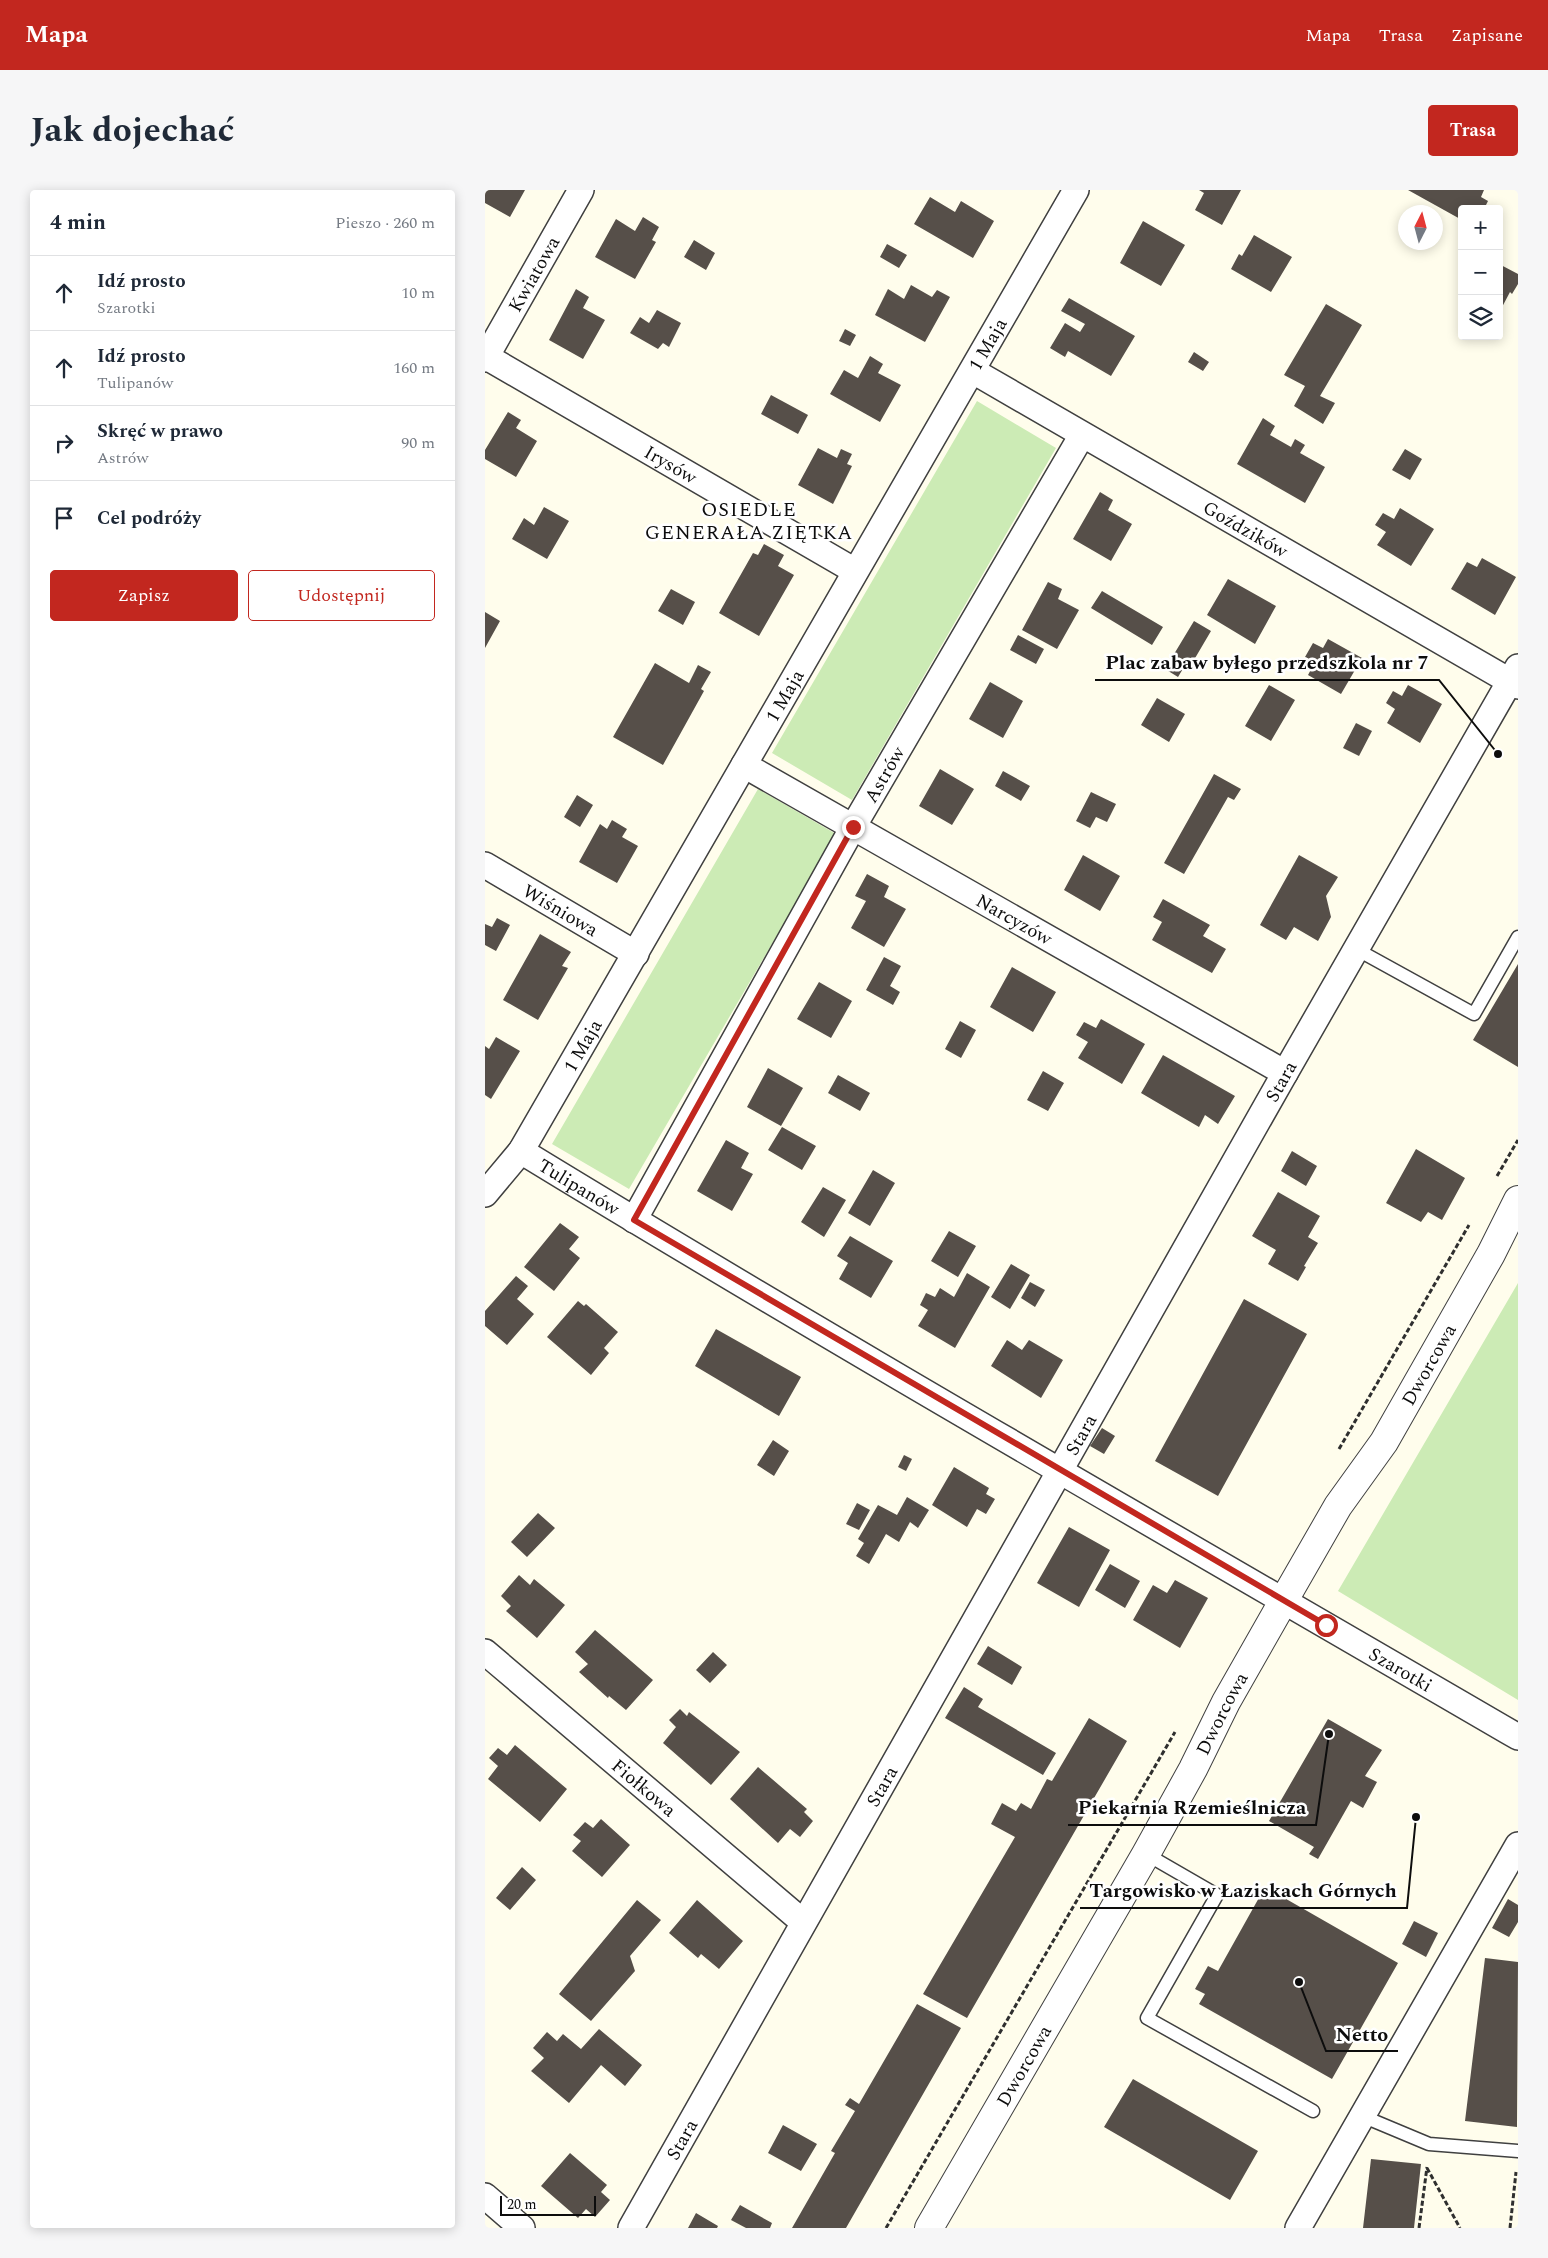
<!DOCTYPE html>
<html lang="pl">
<meta charset="utf-8">
<style>
:root{--surface:#fff;--page:#f6f6f7;--text:#1f2937;--muted:#747a83;--line:#e0e1e3;--accent:#c2271f}
body{margin:0;font-family:Spectral,serif;background:var(--page);color:var(--text)}
.controls{position:absolute;right:15px;top:15px;display:grid;overflow:hidden;border-radius:5px;box-shadow:0 2px 12px #0003}
.controls button{width:45px;height:45px;display:grid;place-items:center;padding:0;border:0;border-bottom:1px solid var(--line);background:var(--surface);color:var(--text);font:25px sans-serif}
.compass{position:absolute;left:913px;top:15px;width:45px;height:45px;border-radius:50%;background:var(--surface);box-shadow:0 2px 12px #0003;rotate:6deg}
.scale{position:absolute;left:15px;bottom:12px;width:96px;box-sizing:border-box;padding-left:5px;border:2px solid #0d0d0d;border-top:0;font-size:14px;line-height:18px;white-space:nowrap;color:#0d0d0d;-webkit-text-stroke:4px #fff;paint-order:stroke}
.stop{position:absolute;width:15px;height:15px;margin:-11px;border:4px solid #c2271f;border-radius:50%;background:#fff}
.stop.end{background:#c2271f;border-color:#fff;box-shadow:0 1px 5px #0008}
.list{margin:0;padding:0;list-style:none}
h2{display:flex;justify-content:space-between;align-items:center;height:65px;margin:0;padding:0 20px;font-size:21px}
h2 small{font-size:16px;font-weight:400;color:var(--muted)}
.list li{display:grid;grid-template-columns:32px 1fr auto;gap:15px;align-items:center;box-sizing:border-box;height:75px;padding:0 20px;border-top:1px solid var(--line)}
.list b{display:block;font-size:19px;white-space:nowrap}
.list p{margin:0;font-size:16px;white-space:nowrap;color:var(--muted)}
.list em{font-size:16px;font-style:normal;color:var(--muted)}
.actions{display:flex;gap:10px;padding:15px 20px}
.actions a{flex:1;padding:11px 0;border:1px solid var(--accent);border-radius:5px;text-align:center;font-size:18px;color:var(--accent)}
.actions .main{background:var(--accent);color:#fff}
.icon{flex:none;width:28px;height:28px;fill:none;stroke:currentColor;stroke-width:2;stroke-linecap:round;stroke-linejoin:round}
.map{position:relative;flex:none;width:1033px;height:2038px;overflow:hidden;border-radius:5px}
header{display:flex;align-items:center;gap:30px;box-sizing:border-box;height:70px;padding:0 25px;background:var(--accent);color:#fff}
header strong{font-size:24px}
nav{display:flex;gap:28px;margin-inline-start:auto;font-size:18px}
.intro{display:flex;align-items:center;justify-content:space-between;box-sizing:border-box;height:120px;padding:0 30px}
h1{margin:0;font-size:35px}
.button{padding:12px 22px;border-radius:5px;background:var(--accent);color:#fff;font-size:18px;font-weight:700}
main{display:flex;gap:30px;padding:0 30px}
aside{flex:1;background:var(--surface);border-radius:5px;box-shadow:0 2px 12px #0003}
.map>svg:first-child{display:block}
.green{fill:#ccebb5}
.building{fill:#564f49}
.lines{fill:none;stroke-linecap:round;stroke-linejoin:round}
.service-casing{stroke:#404040;stroke-width:15}
.minor-casing{stroke:#404040;stroke-width:28}
.tertiary-casing{stroke:#404040;stroke-width:30}
.path{stroke:#2f2f2f;stroke-width:3;stroke-dasharray:5 2.5;stroke-linecap:butt}
.service{stroke:#fff;stroke-width:12}
.minor{stroke:#fff;stroke-width:25}
.tertiary{stroke:#fff;stroke-width:28}
.route{stroke:#c2271f;stroke-width:6}
.labels{text-anchor:middle;stroke-width:5;stroke-linejoin:round;paint-order:stroke}
.street-label{font-size:19px;fill:#0d0d0d;stroke:#fff}
.neighbourhood-label{font-size:20px;letter-spacing:1px;fill:#0d0d0d;stroke:#fff}
.leader{fill:none;stroke:#0d0d0d;stroke-width:2}
.callout-dot{fill:#0d0d0d;stroke:#fff;stroke-width:2}
.callout-label{font-size:20px;text-anchor:middle;font-weight:bold;fill:#0d0d0d;stroke:#fff;stroke-width:5;stroke-linejoin:round;paint-order:stroke}
</style>
<header>
<strong>Mapa</strong>
<nav><a>Mapa</a><a>Trasa</a><a>Zapisane</a></nav>
</header>
<div class="intro"><h1>Jak dojechać</h1><a class="button">Trasa</a></div>
<main>
<aside>
<h2>4 min<small>Pieszo · 260 m</small></h2>
<ul class="list">
<li><svg class="icon" aria-label="ahead" viewBox="0 0 24 24"><path d="M12 20V5M6 11l6-6 6 6"/></svg><div><b>Idź prosto</b><p>Szarotki</p></div><em>10 m</em></li>
<li><svg class="icon" aria-label="ahead" viewBox="0 0 24 24"><path d="M12 20V5M6 11l6-6 6 6"/></svg><div><b>Idź prosto</b><p>Tulipanów</p></div><em>160 m</em></li>
<li><svg class="icon" aria-label="right" viewBox="0 0 24 24"><path d="M7 20v-9h11M14 6l5 5-5 5"/></svg><div><b>Skręć w prawo</b><p>Astrów</p></div><em>90 m</em></li>
<li><svg class="icon" aria-label="arrive" viewBox="0 0 24 24"><path d="M6 21V4h12l-3 4 3 4H6"/></svg><div><b>Cel podróży</b></div></li>
</ul>
<div class="actions"><a class="main">Zapisz</a><a>Udostępnij</a></div>
</aside>
<div class="map">
<svg width="1033" height="2038" viewBox="0 0 1033 2038">
<rect width="100%" height="100%" fill="#fffdec"/>
<path class="green" d="M492 211 571 258 367 610 287 563Z
M273 599 351 644 144 999 67 954Z
M1033 1093V1510L853 1401Z"/>
<path class="building" d="M0 0H40L25 27 0 13Z
M714 0H756L737 35 710 20 719 3Z
M923 0H999L996 7 1003 11 999 19H977V30Z
M445 7 470 22 476 11 509 31 488 68 429 34Z
M158 27 174 37 167 50 171 52 150 89 110 67 131 29 150 41Z
M658 31 700 55 676 96 635 73Z
M769 45 807 67 786 102 746 79 754 64 757 66Z
M209 50 230 63 221 80 199 67Z
M402 54 422 65 414 78 395 67Z
M1014 74 1033 84V94L1027 104 1025 102 1016 119Z
M426 95 447 107 452 100 465 107 440 152 390 125 403 99 419 109Z
M91 99 104 107 98 118 120 130 98 169 64 150Z
M584 108 650 146 626 186 583 161 580 167 565 158 580 133 595 142 600 134 576 121Z
M841 114 877 135 835 206 850 213 838 234 809 216 820 196 799 185Z
M172 120 196 133 184 157 178 153 173 159 145 143 155 127 164 133Z
M360 139 371 145 365 156 354 151Z
M709 162 724 172 718 181 703 172Z
M385 166 398 174 393 183 416 195 395 232 345 204 359 180 373 188Z
M286 205 323 225 313 244 276 224Z
M23 222 36 230 31 238 52 251 31 287 0 269V260Z
M778 228 790 236 785 245 806 257 810 249 820 255 815 263 840 277 820 313 752 274Z
M333 258 352 268 356 259 367 264 362 274 367 276 348 314 313 295Z
M920 259 937 269 925 290 907 280Z
M615 302 628 310 623 320 647 334 626 371 588 349Z
M59 317 84 331 62 369 27 349 39 328 49 335Z
M915 318 949 339 926 376 892 355 901 342 890 335 898 323 909 329Z
M279 354 299 365 293 376 309 385 274 446 234 423 268 363 273 365Z
M997 368 1031 387 1010 425 966 399 982 372 992 377Z
M743 389 791 416 770 454 722 425Z
M563 392 577 399 573 409 594 420 572 459 537 440Z
M186 399 210 412 198 435 173 421Z
M617 401 678 437 667 455 606 418Z
M0 422 15 431 0 458Z
M709 431 726 441 706 475 702 472 693 487 680 479Z
M533 445 559 459 551 474 525 460Z
M843 449 877 468 856 504 823 485 830 472 820 467 828 453 838 458Z
M170 473 204 493 213 475 226 482 216 499 219 501 178 575 128 547Z
M505 492 538 511 518 548 484 529Z
M784 495 810 510 786 551 760 536Z
M923 495 957 514 935 553 902 533 910 519 901 513 908 501 917 506Z
M672 508 700 524 684 552 656 535Z
M871 533 887 541 874 566 858 558Z
M455 579 489 599 467 635 434 616Z
M518 581 545 596 536 611 510 596Z
M729 584 756 599 749 610 743 607 699 684 679 673Z
M606 602 631 614 622 632 611 627 605 638 591 631Z
M92 605 108 615 95 637 79 627Z
M127 630 142 639 137 647 153 656 132 693 94 672 115 634 122 639Z
M598 665 635 686 615 721 579 700Z
M814 665 853 687 841 706 846 727 833 751 809 737 801 750 775 735Z
M382 684 404 696 399 707 421 719 399 757 366 738 381 711 370 706Z
M678 709 725 735 718 746 741 759 727 783 667 750 677 732 668 727Z
M12 728 25 735 11 761 0 755V734L7 737Z
M55 744 86 762 77 776 83 778 53 830 18 810Z
M399 767 416 776 405 796 415 802 408 815 381 800Z
M1033 774V877L988 850Z
M527 777 571 802 548 842 505 817Z
M334 792 367 811 346 848 312 829Z
M616 829 660 854 637 894 593 868 603 852 591 845 599 832 611 838Z
M475 831 491 840 476 868 460 859Z
M11 847 35 861 6 909 0 905V856L4 859Z
M678 865 750 906 733 934 720 925 714 937 656 903Z
M283 878 318 898 296 936 262 917Z
M558 881 579 893 563 921 542 910Z
M353 885 385 903 375 921 343 903Z
M297 937 331 956 317 980 283 960Z
M241 950 264 963 256 978 268 984 247 1021 212 1001Z
M931 959 980 988 957 1030 943 1022 936 1032 901 1013Z
M807 961 832 976 821 996 796 981Z
M388 980 410 993 385 1036 363 1023Z
M338 997 361 1010 339 1047 316 1032Z
M793 1002 835 1026 823 1047 833 1053 819 1076 821 1077 813 1091 783 1074 791 1060 767 1046Z
M75 1033 94 1047 84 1059 95 1068 69 1101 39 1077Z
M464 1041 491 1056 473 1087 446 1071Z
M365 1046 408 1071 386 1108 354 1089 363 1073 352 1066Z
M526 1074 545 1085 525 1119 506 1107Z
M482 1083 505 1097 470 1158 433 1136 443 1120 435 1115 441 1103 450 1107 455 1098 469 1107Z
M31 1086 43 1096 32 1109 49 1124 22 1155 0 1136V1121Z
M545 1092 560 1100 550 1117 536 1108Z
M759 1109 822 1144 733 1306 670 1271Z
M93 1111 99 1116 101 1114 133 1142 119 1158 124 1163 106 1185 62 1147Z
M231 1139 316 1187 294 1226 210 1176Z
M522 1150 537 1160 544 1150 578 1170 556 1208 506 1176Z
M617 1238 630 1246 619 1264 605 1256Z
M288 1250 304 1261 289 1286 272 1275Z
M419 1265 427 1269 421 1281 413 1277Z
M469 1277 504 1298 501 1304 510 1309 501 1324 492 1319 482 1337 447 1315Z
M422 1307 444 1320 433 1338 425 1332 414 1352 401 1344 384 1374 371 1366 379 1353 373 1349 393 1315 412 1325Z
M372 1313 385 1320 374 1340 361 1334Z
M53 1323 70 1338 42 1367 26 1352Z
M584 1337 625 1360 594 1417 552 1393Z
M625 1374 655 1391 640 1418 610 1400Z
M34 1385 45 1395 49 1389 80 1415 52 1448 21 1421 26 1416 16 1406Z
M690 1390 723 1408 695 1458 648 1430 668 1395 682 1403Z
M110 1440 168 1490 141 1520 124 1506 123 1508 94 1482 103 1474 90 1462Z
M503 1456 537 1477 527 1495 492 1474Z
M228 1462 242 1475 225 1493 211 1480Z
M479 1497 498 1509 493 1517 571 1563 558 1585 460 1528Z
M195 1519 202 1526 204 1522 255 1562 226 1595 178 1553 191 1537 184 1530Z
M604 1528 642 1551 482 1828 438 1804 530 1647 506 1634 517 1613 531 1621 536 1613 546 1619 562 1589 567 1591Z
M843 1529 897 1560 880 1586 892 1592 878 1618 866 1611 833 1669 824 1664 829 1657 784 1631Z
M30 1555 82 1599 55 1632 3 1589 13 1576 4 1568 13 1558 22 1565Z
M273 1577 322 1619 319 1622 328 1631 315 1647 305 1639 293 1653 245 1609Z
M116 1629 145 1655 117 1687 87 1661 96 1651 88 1645 100 1632 108 1638Z
M37 1677 51 1690 25 1720 11 1708Z
M780 1697 913 1773 847 1889 714 1814 720 1804 710 1799 723 1776 733 1781Z
M1023 1709 1033 1715V1732L1024 1747 1007 1738Z
M152 1710 176 1730 145 1766 150 1781 106 1831 74 1804Z
M212 1710 258 1751 234 1779 216 1764 213 1768 184 1743Z
M929 1731 953 1743 941 1767 917 1754Z
M1000 1768 1033 1772 1032 1937 980 1931Z
M432 1814 476 1838 361 2038H307L350 1963 346 1961 370 1921 360 1915 365 1908 374 1914Z
M114 1839 157 1875 140 1896 116 1875 84 1913 46 1881 59 1868 48 1858 62 1842 72 1851 78 1844 96 1859Z
M648 1889 773 1961 745 2010 619 1937Z
M298 1935 332 1954 316 1981 283 1963Z
M85 1963 122 1995 116 2002 125 2010 110 2027 101 2019 93 2028 56 1996Z
M886 1969 936 1974 929 2038H878Z
M255 2015 287 2033 285 2038H261L246 2030Z
M211 2023 233 2036 232 2038H203Z"/>
<g class="lines">
<defs>
<path id="service" d="M871 759 989 824 1033 747
M661 1664 732 1705 662 1828 828 1921
M877 1926 944 1954 1033 1961"/>
<g id="minor">
<path id="s1" d="M0 166 370 381"/>
<path id="s2" d="M0 169 96 0"/>
<path id="s3" d="M488 181 1033 496"/>
<path id="s4" d="M259 575 800 883"/>
<path id="s5" d="M0 675 151 764"/>
<path id="s6" d="M36 961C365 1162 700 1353 1033 1547"/>
<path id="s7" d="M0 1004 36 961 591 0"/>
<path id="s8" d="M149 1030 368 637 597 245"/>
<path id="s9" d="M0 1462 318 1732"/>
<path d="M0 2006 37 2038"/>
<path id="s10" d="M146 2038 800 883 1033 477"/>
<path d="M813 2038 1033 1655"/>
</g>
<g id="tertiary">
<path id="s11" d="M444 2038 661 1664 708 1579 741 1512 799 1410 853 1316 899 1252 1006 1064 1033 1010"/>
</g>
</defs>
<use href="#service" class="service-casing"/>
<use href="#minor" class="minor-casing"/>
<use href="#tertiary" class="tertiary-casing"/>
<path class="path" d="M1012 986 1033 950
M854 1259 984 1035
M942 1978 975 2038
M401 2038 690 1542
M934 2038 942 1977
M1025 2038 1031 1982"/>
<use href="#service" class="service"/>
<use href="#minor" class="minor"/>
<use href="#tertiary" class="tertiary"/>
</g>
<g class="lines">
<path class="route" d="M368 637 149 1030 841 1435"/>
</g>
<g class="labels">
<g class="street-label">
<text dy="7" stroke="none"><textPath href="#s2" startOffset="98">Kwiatowa</textPath></text>
<text dy="7" stroke="none"><textPath href="#s7" startOffset="988">1 Maja</textPath></text>
<text dy="7" stroke="none"><textPath href="#s1" startOffset="215">Irysów</textPath></text>
<text dy="7" stroke="none"><textPath href="#s3" startOffset="315">Goździków</textPath></text>
<text dy="7" stroke="none"><textPath href="#s7" startOffset="582">1 Maja</textPath></text>
<text dy="7" stroke="none"><textPath href="#s8" startOffset="511">Astrów</textPath></text>
<text dy="7" stroke="none"><textPath href="#s5" startOffset="88">Wiśniowa</textPath></text>
<text dy="7" stroke="none"><textPath href="#s4" startOffset="311">Narcyzów</textPath></text>
<text dy="7" stroke="none"><textPath href="#s7" startOffset="178">1 Maja</textPath></text>
<text dy="7" stroke="none"><textPath href="#s10" startOffset="1318">Stara</textPath></text>
<text dy="7" stroke="none"><textPath href="#s6" startOffset="68">Tulipanów</textPath></text>
<text dy="7" stroke="none"><textPath href="#s11" startOffset="998">Dworcowa</textPath></text>
<text dy="7" stroke="none"><textPath href="#s10" startOffset="912">Stara</textPath></text>
<text dy="7" stroke="none"><textPath href="#s6" startOffset="1021">Szarotki</textPath></text>
<text dy="7" stroke="none"><textPath href="#s11" startOffset="592">Dworcowa</textPath></text>
<text dy="7" stroke="none"><textPath href="#s10" startOffset="508">Stara</textPath></text>
<text dy="7" stroke="none"><textPath href="#s9" startOffset="209">Fiołkowa</textPath></text>
<text dy="7" stroke="none"><textPath href="#s11" startOffset="188">Dworcowa</textPath></text>
<text dy="7" stroke="none"><textPath href="#s10" startOffset="102">Stara</textPath></text>
</g>
<g class="neighbourhood-label">
<text x="264" y="326">OSIEDLE<tspan x="264" dy="23">GENERAŁA ZIĘTKA</tspan></text>
</g>
</g>
<path class="leader" d="M1013 564L954 490H610M844 1544L831 1635H583M931 1627L922 1718H595M814 1792L841 1861H913"/>
<g class="callout-dot">
<circle cx="1013" cy="564" r="5"/>
<circle cx="844" cy="1544" r="5"/>
<circle cx="931" cy="1627" r="5"/>
<circle cx="814" cy="1792" r="5"/>
</g>
<g class="callout-label">
<text x="782" y="479">Plac zabaw byłego przedszkola nr 7</text>
<text x="707" y="1624">Piekarnia Rzemieślnicza</text>
<text x="758" y="1707">Targowisko w Łaziskach Górnych</text>
<text x="877" y="1851">Netto</text>
</g>
</svg>
<div class="controls">
<button>+</button>
<button>−</button>
<button><svg class="icon" aria-label="layers" viewBox="0 0 24 24"><path d="M12 4l9 5-9 5-9-5zM3 14l9 5 9-5"/></svg></button>
</div>
<svg class="compass" viewBox="-18 -18 36 36"><path d="M0-13l5 13h-10z" fill="#e53935"/><path d="M0 13l5-13h-10z" fill="#747a83"/></svg>
<div class="scale">20 m</div>
<div class="stop" style="left:841px;top:1435px"></div>
<div class="stop end" style="left:368px;top:637px"></div>
</div>
</main>
